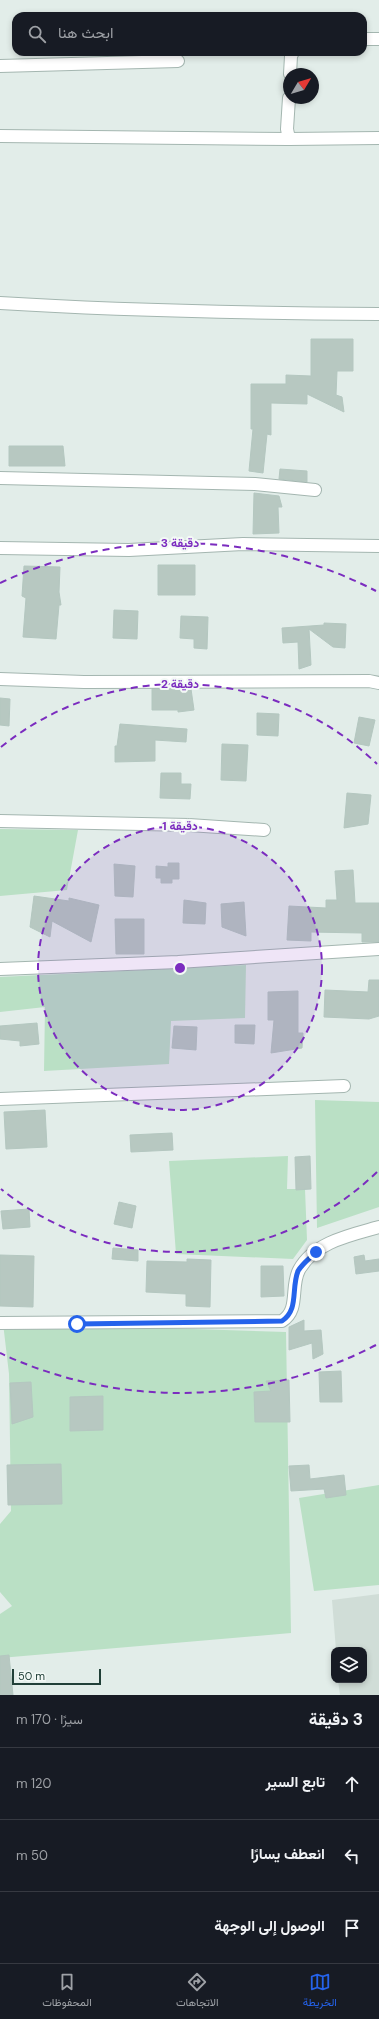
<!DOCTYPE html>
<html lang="ar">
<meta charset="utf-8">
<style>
:root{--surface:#171b24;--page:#242831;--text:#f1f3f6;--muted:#9ea1a6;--line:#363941;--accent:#2563eb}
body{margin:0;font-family:"DM Sans",Vazirmatn,sans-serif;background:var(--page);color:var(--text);direction:rtl}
.controls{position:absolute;right:12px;bottom:12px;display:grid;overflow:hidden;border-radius:8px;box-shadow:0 2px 6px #0003}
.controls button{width:36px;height:36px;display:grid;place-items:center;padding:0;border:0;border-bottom:1px solid var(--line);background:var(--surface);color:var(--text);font:20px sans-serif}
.compass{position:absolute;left:283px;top:68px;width:36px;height:36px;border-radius:50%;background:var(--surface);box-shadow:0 2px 6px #0003;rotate:52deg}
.scale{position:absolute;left:12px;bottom:10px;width:89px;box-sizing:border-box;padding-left:4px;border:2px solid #214038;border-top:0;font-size:11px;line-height:14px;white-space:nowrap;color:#214038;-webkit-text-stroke:3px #f3f9f6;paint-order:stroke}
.stop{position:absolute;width:12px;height:12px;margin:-9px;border:3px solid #2563eb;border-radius:50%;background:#fff}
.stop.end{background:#2563eb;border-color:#fff;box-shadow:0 1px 4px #0008}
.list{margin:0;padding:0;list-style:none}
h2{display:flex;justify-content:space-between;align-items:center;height:52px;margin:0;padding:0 16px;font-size:17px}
h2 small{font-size:13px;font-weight:400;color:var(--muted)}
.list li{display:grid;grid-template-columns:26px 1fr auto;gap:12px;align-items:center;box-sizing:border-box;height:72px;padding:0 16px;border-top:1px solid var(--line)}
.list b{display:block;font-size:15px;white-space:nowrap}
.list em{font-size:13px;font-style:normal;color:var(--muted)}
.icon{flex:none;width:22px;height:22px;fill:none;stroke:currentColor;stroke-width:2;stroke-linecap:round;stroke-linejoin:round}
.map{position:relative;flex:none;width:379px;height:1695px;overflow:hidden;direction:ltr}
.search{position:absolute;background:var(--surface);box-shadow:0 2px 6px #0003;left:12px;right:12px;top:12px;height:44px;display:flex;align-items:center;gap:10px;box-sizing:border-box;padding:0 14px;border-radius:12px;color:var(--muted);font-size:15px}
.sheet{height:268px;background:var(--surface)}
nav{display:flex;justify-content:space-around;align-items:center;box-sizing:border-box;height:56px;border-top:1px solid var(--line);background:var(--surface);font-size:11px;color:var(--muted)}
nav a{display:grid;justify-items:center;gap:2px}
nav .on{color:var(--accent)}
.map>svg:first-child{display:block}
.built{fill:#d0ddd7}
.green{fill:#bae0c5}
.building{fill:#b7c8c1;stroke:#b4c7c0}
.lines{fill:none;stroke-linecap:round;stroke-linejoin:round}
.minor-casing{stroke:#a4b6b0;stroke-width:14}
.minor{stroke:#fff;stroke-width:12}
.route{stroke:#2563eb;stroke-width:5}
.ring{fill:none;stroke:#7b2cbf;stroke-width:2;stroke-dasharray:7 5}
.centre{fill:#7b2cbf;stroke:#f3f9f6;stroke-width:2}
.ring-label{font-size:12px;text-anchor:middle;font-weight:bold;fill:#7b2cbf;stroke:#f3f9f6;stroke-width:4;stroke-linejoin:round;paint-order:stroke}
</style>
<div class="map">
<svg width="379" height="1695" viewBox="0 0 379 1695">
<rect width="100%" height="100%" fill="#e2ede9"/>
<path class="built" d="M379 1594V1695H340L338 1680H364V1650H336L332 1600Z"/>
<path class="green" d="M0 829 78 830 67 890 0 896Z
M246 965 245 1018 171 1021 169 1064 44 1071 45 1007 0 1012V977Z
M315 1100 379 1102V1207L317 1228Z
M288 1156 287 1189H305L307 1240 293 1259 176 1254 169 1161Z
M3 1323 286 1332 291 1633 0 1658V1614L12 1606 0 1592V1524L11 1511 9 1374Z
M379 1485V1585L314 1591 299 1498Z"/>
<path class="building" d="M311 339H353V371H337L336 395 342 397 344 412 307 394V404L271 403V435L267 434 263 473 249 471 253 429H251V384H286V375L311 376Z
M9 446H63L65 466H9Z
M280 469 307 471V482L279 479Z
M254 493 279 496 282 507H278L279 533 253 534Z
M158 565H195V595H158Z
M24 566 60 567 59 592 61 605H59L56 639 23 637 26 598 22 596Z
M114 610 138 611 137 639 113 638Z
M181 616 208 617 207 649 194 648V639L180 638Z
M324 623 346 624 345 648 333 647 309 629 311 665 299 669 298 642 283 643 282 628 324 625Z
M152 689H191L194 710 178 712V710H152Z
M0 698 10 699 9 726 0 725Z
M257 713 279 714 278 736 257 735Z
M359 717 375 720 369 746 354 743Z
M120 724 187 729 186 742 155 740V761L115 762V746H117Z
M222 744 248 745 246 781 221 780Z
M161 773H181V784H191L190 799 160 798Z
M347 793 371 795 368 824 344 828Z
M168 863H179V879H172V883H161V878H156V866L168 867Z
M114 864 135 866 133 897 115 896Z
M353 870 355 903H379V942H362V933L311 932V941L287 940 289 906 326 908V900H337L335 871Z
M34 896 69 901V898L99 905 91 942 52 921 50 937 30 927Z
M184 900 206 903 205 924 183 923Z
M244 902 246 936 222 927 221 904Z
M115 919H144V954H116Z
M369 980H379V1016L369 1019 324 1017 325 990 368 992Z
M298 991V1033H303L302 1048 271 1053 274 1020H268V992Z
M37 1023 39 1044 20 1046V1041L0 1039V1026Z
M235 1025H255L254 1044 235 1043Z
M174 1026 197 1027 196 1050 172 1048Z
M45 1110 47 1147 6 1149 4 1112Z
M172 1133 173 1150 131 1152 130 1135Z
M310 1156 311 1189 296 1190 295 1157Z
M119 1202 136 1206 132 1228 114 1224Z
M29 1209 30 1227 3 1229 1 1211Z
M113 1248 138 1250V1261L112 1259Z
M0 1255 34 1256 33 1307 0 1306Z
M364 1255 365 1261 379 1259V1271L356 1274 354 1257Z
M187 1259 211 1260 210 1307 186 1306V1294L146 1292 147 1261 187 1262Z
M261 1266H283L284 1296 261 1297Z
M304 1320V1331L321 1330 323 1354 313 1359 312 1343 289 1350V1327Z
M341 1371 342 1402H320L319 1372Z
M289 1380 290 1422H255L254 1392 271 1391 266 1381Z
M31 1382 33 1417 12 1424 10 1383Z
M103 1396V1430L70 1431V1397Z
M61 1464 62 1504 8 1505 7 1465Z
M309 1465 310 1479 344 1475 346 1495 326 1498 324 1489 291 1491 289 1466Z
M9 1655 13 1695H0V1656Z"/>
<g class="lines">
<defs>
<path id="minor" d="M363 39H379
M0 66 178 61
M290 74 291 56 293 52
M0 136 289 139 287 129 289 98
M289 139 379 138
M0 303C126 311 252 313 379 314
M0 478 255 484 315 490
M0 548 129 550 243 544 379 546
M0 679 84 682 369 681 379 683
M0 821 189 825 264 830
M0 969 178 962 379 949
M0 1099 344 1086
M0 1323 282 1321C300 1310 290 1287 299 1270 314 1242 351 1235 379 1227"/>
</defs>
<use href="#minor" class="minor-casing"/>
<use href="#minor" class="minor"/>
</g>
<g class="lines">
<path class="route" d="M77 1324 282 1321C299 1310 291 1289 298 1271 302 1264 310 1258 316 1252"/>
</g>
<circle cx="180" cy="968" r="142" fill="#7b2cbf" fill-opacity=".12"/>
<g class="ring">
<circle cx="180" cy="968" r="142"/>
<path d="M377 1172A284 284 0 0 1 1 1189M1 747A284 284 0 0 1 377 764"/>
<path d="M376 1345A425 425 0 0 1 0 1353M0 583A425 425 0 0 1 376 591"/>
</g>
<circle cx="180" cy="968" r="6" class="centre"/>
<g class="ring-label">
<text x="180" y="547">3 دقيقة</text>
<text x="180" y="688">2 دقيقة</text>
<text x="180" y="830">1 دقيقة</text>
</g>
</svg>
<div class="controls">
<button><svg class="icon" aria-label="layers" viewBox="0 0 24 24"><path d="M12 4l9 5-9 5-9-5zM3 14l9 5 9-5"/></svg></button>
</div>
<svg class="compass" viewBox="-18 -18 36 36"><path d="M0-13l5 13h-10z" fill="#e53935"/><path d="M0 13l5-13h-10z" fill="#9ea1a6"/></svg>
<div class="scale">50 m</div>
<div class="stop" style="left:77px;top:1324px"></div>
<div class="stop end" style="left:316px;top:1252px"></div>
<div class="search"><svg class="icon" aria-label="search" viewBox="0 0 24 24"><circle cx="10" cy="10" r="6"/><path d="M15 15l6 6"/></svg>ابحث هنا</div>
</div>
<section class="sheet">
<h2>3 دقيقة<small>سيرًا · 170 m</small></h2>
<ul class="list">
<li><svg class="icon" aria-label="ahead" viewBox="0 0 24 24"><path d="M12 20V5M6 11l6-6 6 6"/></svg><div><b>تابع السير</b></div><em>120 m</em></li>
<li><svg class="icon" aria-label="left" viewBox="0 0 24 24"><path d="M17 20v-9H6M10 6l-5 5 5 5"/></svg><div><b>انعطف يسارًا</b></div><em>50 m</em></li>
<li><svg class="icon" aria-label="arrive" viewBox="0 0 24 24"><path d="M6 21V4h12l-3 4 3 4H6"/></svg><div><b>الوصول إلى الوجهة</b></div></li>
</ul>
</section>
<nav>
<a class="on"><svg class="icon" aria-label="map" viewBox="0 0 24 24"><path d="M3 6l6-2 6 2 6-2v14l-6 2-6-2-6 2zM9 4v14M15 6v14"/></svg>الخريطة</a>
<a><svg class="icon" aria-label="directions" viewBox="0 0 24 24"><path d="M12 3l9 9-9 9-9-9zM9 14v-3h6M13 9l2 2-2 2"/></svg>الاتجاهات</a>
<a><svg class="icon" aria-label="saved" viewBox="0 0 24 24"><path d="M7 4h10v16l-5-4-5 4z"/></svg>المحفوظات</a>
</nav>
